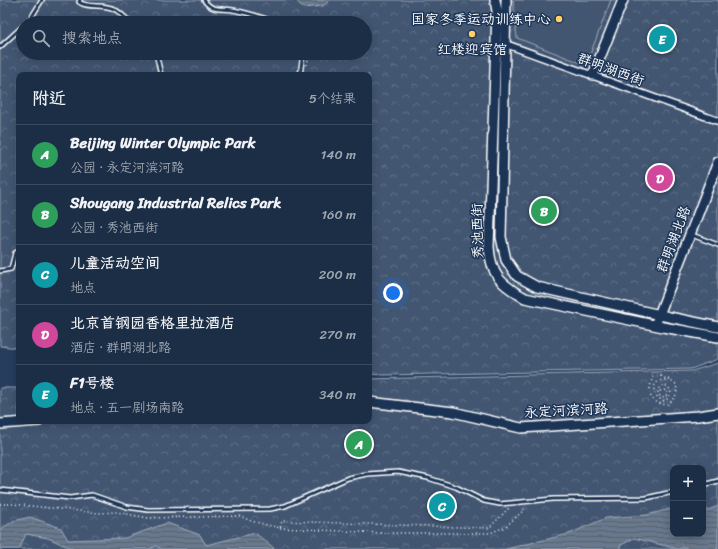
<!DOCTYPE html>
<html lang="zh">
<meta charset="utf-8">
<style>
:root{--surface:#1c2e46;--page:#25364d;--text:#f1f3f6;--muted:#a0a8b3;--line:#3a4a5f;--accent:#95b2f1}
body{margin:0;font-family:Sriracha,"LXGW WenKai TC",sans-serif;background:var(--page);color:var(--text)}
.controls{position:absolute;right:12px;bottom:12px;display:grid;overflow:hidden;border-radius:8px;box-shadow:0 2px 10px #0003}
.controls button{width:36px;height:36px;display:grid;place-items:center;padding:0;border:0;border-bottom:1px solid var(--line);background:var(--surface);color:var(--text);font:20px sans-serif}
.you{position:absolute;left:393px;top:293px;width:14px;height:14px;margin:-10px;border:3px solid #fff;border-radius:50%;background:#1a73e8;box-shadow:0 0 0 6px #1a73e833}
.badge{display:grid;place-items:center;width:26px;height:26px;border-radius:50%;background:var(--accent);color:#fff;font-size:13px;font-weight:700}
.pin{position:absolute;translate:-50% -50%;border:2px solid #fff;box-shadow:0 1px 4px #0006}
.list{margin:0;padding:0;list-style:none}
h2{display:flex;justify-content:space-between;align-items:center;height:52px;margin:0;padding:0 16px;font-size:17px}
h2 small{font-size:13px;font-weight:400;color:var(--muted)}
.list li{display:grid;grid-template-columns:26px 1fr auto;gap:12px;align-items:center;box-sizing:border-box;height:60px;padding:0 16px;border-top:1px solid var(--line)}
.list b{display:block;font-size:15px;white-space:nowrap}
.list p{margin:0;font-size:13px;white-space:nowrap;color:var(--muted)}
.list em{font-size:13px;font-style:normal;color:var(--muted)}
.icon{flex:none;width:22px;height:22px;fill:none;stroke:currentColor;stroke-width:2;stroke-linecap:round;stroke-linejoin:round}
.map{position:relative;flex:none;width:718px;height:549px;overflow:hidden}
.search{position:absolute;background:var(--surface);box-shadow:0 2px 10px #0003;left:16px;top:16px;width:356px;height:44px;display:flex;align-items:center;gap:10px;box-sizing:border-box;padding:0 14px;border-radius:22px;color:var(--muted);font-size:15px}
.panel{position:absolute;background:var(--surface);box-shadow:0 2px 10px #0003;left:16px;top:72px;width:356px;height:352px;border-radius:8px}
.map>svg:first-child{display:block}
.forest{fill:url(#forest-crowns);stroke:#a0aab8;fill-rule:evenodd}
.pitch{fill:#425672;stroke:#a0aab8}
.water{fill:url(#water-rules);stroke:#a4aebb}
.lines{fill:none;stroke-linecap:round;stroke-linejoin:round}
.lane-casing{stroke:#fff;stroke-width:6}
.street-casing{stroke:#fff;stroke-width:9}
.secondary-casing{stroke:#fff;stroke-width:12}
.path{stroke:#fff;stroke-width:1.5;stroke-dasharray:1 3;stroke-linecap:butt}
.lane{stroke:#1d3557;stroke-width:3}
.street{stroke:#1d3557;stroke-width:6}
.secondary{stroke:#1d3557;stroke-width:9}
.poi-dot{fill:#ffd166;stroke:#1d3557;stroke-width:1.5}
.labels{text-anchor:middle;stroke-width:3;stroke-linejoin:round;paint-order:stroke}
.poi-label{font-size:14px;fill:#fff;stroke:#1d3557;text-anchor:end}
.street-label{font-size:14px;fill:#fff;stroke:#1d3557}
</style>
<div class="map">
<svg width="718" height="549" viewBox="0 0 718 549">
<defs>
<pattern id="forest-crowns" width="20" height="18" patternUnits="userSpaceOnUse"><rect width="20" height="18" fill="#425672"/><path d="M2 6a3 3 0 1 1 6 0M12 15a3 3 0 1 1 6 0" fill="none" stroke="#5e6f87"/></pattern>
<pattern id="water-rules" width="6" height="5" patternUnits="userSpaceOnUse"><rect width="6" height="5" fill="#67788e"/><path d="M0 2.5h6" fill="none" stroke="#5a626d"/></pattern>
</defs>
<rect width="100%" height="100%" fill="#263d5e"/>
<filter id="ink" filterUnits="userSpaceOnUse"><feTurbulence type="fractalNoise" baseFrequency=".025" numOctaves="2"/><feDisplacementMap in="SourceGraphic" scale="8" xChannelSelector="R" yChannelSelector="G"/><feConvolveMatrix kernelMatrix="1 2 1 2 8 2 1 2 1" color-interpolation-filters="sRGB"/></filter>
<g filter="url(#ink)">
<path class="forest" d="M0 0H718V359L691 369 383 375 369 374V75H19V348L0 346ZM23 23H365V53H23Z
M718 363V549H0V388H19V421H369V379L692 371ZM673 468H703V534H673Z"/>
<path class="pitch" d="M513 0H611L586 65 517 38Z"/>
<path class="water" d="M296 0H330L323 6 303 8Z
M718 506V549H688L685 547 678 549 634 538 621 545 619 549H506L569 534 606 518 647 515 670 509 673 510V534H703V512Z
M30 517 61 528 68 540 125 538 167 523 200 535 206 545 255 533 275 549H162L156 546 149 549H73L48 538 26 534 19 549H0V530L13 521Z"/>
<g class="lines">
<defs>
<path id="lane" d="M80 0 79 2C88 9 103 3 114 9 120 12 126 19 132 23
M204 0C212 12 221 8 233 10 244 12 266 18 276 23
M26 23 31 18 42 0
M0 47 23 26
M156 53 161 75
M300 75 303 53
M692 235 718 245
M0 271 11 269 15 253 19 251
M703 485 718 481
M0 490 70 498 92 495 127 507 148 510 270 509 285 506 348 478 367 474 398 472 428 478 456 487 484 501 500 504 553 499 646 498 673 492"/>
<path id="street" d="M503 43 718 121"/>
<path id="secondary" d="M495 0 497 11 489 247C491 275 500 284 525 298L663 327 718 337
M506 0 501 237 506 260 517 276 537 287 669 317 718 327
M593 75 623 0
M657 320 718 162
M369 402 453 412 521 428 698 416 718 413
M0 424 39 421"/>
</defs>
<use href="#lane" class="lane-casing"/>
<use href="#street" class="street-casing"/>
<use href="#secondary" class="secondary-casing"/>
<path class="path" d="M307 65 309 53
M661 376 676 384C678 394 675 399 667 405 648 402 647 393 653 377Z
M660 391 665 390 667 391V395L664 398 660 396 658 393 659 388 662 386H667C673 392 671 397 664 401 655 398 649 387 659 381 662 380 666 380 669 379
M0 504H12L99 513 117 512 148 518 240 516 251 521 280 528 282 521 489 528 509 508
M280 528 383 533H490L505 527 524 510 525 506"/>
<use href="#lane" class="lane"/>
<use href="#street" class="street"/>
<use href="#secondary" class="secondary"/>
</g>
</g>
<g class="poi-dot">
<circle cx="559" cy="19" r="4"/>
<circle cx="472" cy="34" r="4"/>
</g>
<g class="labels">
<g class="poi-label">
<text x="551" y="24">国家冬季运动训练中心</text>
<text x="472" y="54" text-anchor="middle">红楼迎宾馆</text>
</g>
<g class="street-label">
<text transform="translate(611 69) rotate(20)" y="5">群明湖西街</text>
<text transform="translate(477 231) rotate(-91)" y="5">秀池西街</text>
<text transform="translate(673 239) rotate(-69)" y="5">群明湖北路</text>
<text transform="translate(566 410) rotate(-3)" y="5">永定河滨河路</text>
</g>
</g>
</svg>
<div class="controls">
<button>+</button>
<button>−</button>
</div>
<div class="you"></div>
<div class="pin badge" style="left:359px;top:444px;background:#2e9e5b">A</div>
<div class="pin badge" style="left:544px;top:211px;background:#2e9e5b">B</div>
<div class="pin badge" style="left:442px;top:506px;background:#0f9aa8">C</div>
<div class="pin badge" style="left:660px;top:178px;background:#d1479c">D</div>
<div class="pin badge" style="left:662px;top:39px;background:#0f9aa8">E</div>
<div class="search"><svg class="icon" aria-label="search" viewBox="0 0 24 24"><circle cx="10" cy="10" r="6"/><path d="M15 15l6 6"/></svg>搜索地点</div>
<section class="panel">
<h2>附近<small>5个结果</small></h2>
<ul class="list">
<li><span class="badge" style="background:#2e9e5b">A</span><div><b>Beijing Winter Olympic Park</b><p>公园 · 永定河滨河路</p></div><em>140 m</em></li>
<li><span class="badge" style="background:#2e9e5b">B</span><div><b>Shougang Industrial Relics Park</b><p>公园 · 秀池西街</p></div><em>160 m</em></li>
<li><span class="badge" style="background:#0f9aa8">C</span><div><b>儿童活动空间</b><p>地点</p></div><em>200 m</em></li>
<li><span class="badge" style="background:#d1479c">D</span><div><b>北京首钢园香格里拉酒店</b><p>酒店 · 群明湖北路</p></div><em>270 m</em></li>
<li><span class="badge" style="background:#0f9aa8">E</span><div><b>F1号楼</b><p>地点 · 五一剧场南路</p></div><em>340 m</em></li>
</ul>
</section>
</div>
